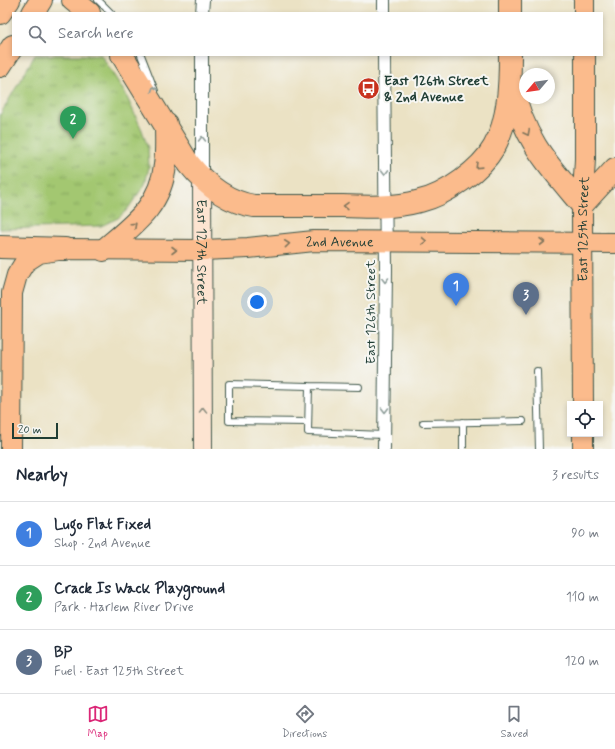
<!DOCTYPE html>
<meta charset="utf-8">
<style>
:root{--surface:#fff;--page:#f6f6f7;--text:#1f2937;--muted:#747a83;--line:#e0e1e3;--accent:#db2777}
body{margin:0;font-family:Mynerve,sans-serif;background:var(--page);color:var(--text)}
.controls{position:absolute;right:12px;bottom:12px;display:grid;overflow:hidden;border-radius:0px;box-shadow:0 2px 6px #0003}
.controls button{width:36px;height:36px;display:grid;place-items:center;padding:0;border:0;border-bottom:1px solid var(--line);background:var(--surface);color:var(--text);font:20px sans-serif}
.compass{position:absolute;left:519px;top:68px;width:36px;height:36px;border-radius:50%;background:var(--surface);box-shadow:0 2px 6px #0003;rotate:241deg}
.scale{position:absolute;left:12px;bottom:10px;width:46px;box-sizing:border-box;padding-left:4px;border:2px solid #1f3d34;border-top:0;font-size:11px;line-height:14px;white-space:nowrap;color:#1f3d34;-webkit-text-stroke:3px #f6f6f2;paint-order:stroke}
.you{position:absolute;left:257px;top:302px;width:14px;height:14px;margin:-10px;border:3px solid #fff;border-radius:50%;background:#1a73e8;box-shadow:0 0 0 6px #1a73e833}
.badge{display:grid;place-items:center;width:26px;height:26px;border-radius:50%;background:var(--accent);color:#fff;font-size:13px;font-weight:700}
.pin{position:absolute;translate:-50% -33px;filter:drop-shadow(0 1px 2px #0008)}
.pin::after{content:'';position:absolute;top:21px;width:14px;height:12px;background:inherit;clip-path:polygon(0 0,100% 0,50% 100%)}
.list{margin:0;padding:0;list-style:none}
h2{display:flex;justify-content:space-between;align-items:center;height:52px;margin:0;padding:0 16px;font-size:17px}
h2 small{font-size:13px;font-weight:400;color:var(--muted)}
.list li{display:grid;grid-template-columns:26px 1fr auto;gap:12px;align-items:center;box-sizing:border-box;height:64px;padding:0 16px;border-top:1px solid var(--line)}
.list b{display:block;font-size:15px;white-space:nowrap}
.list p{margin:0;font-size:13px;white-space:nowrap;color:var(--muted)}
.list em{font-size:13px;font-style:normal;color:var(--muted)}
.icon{flex:none;width:22px;height:22px;fill:none;stroke:currentColor;stroke-width:2;stroke-linecap:round;stroke-linejoin:round}
.map{position:relative;flex:none;width:615px;height:449px;overflow:hidden}
.search{position:absolute;background:var(--surface);box-shadow:0 2px 6px #0003;left:12px;right:12px;top:12px;height:44px;display:flex;align-items:center;gap:10px;box-sizing:border-box;padding:0 14px;border-radius:0px;color:var(--muted);font-size:15px}
.sheet{height:244px;background:var(--surface)}
nav{display:flex;justify-content:space-around;align-items:center;box-sizing:border-box;height:56px;border-top:1px solid var(--line);background:var(--surface);font-size:11px;color:var(--muted)}
nav a{display:grid;justify-items:center;gap:2px}
nav .on{color:var(--accent)}
.map>svg:first-child{display:block}
.park{fill:url(#park-tufts);stroke:#618252}
.lines{fill:none;stroke-linecap:round;stroke-linejoin:round}
.service-casing{stroke:#3e564a;stroke-width:8}
.minor-casing{stroke:#3e564a;stroke-width:14}
.secondary-casing{stroke:#3e564a;stroke-width:20}
.primary-casing{stroke:#3e564a;stroke-width:22}
.motorway-casing{stroke:#3e564a;stroke-width:24}
.service{stroke:#fff;stroke-width:6}
.minor{stroke:#fff;stroke-width:12}
.secondary{stroke:#fde4d1;stroke-width:18}
.primary{stroke:#fbbb8c;stroke-width:20}
.motorway{stroke:#fbbb8c;stroke-width:22}
.oneway{stroke:#8f9e9a}
.oneway2{stroke:#82765c}
.oneway3{stroke:#8e9082}
.labels{text-anchor:middle;stroke-width:4;stroke-linejoin:round;paint-order:stroke}
.poi-label{font-size:14px;font-weight:bold;fill:#1f3d34;stroke:#f6f6f2;text-anchor:start}
.street-label{font-size:14px;fill:#1f3d34;stroke:#f6f6f2}
</style>
<div class="map">
<svg width="615" height="449" viewBox="0 0 615 449">
<defs>
<pattern id="park-tufts" width="24" height="20" patternUnits="userSpaceOnUse"><rect width="24" height="20" fill="#a3c771"/><path d="M3 7l-1-3M5 7V3M7 7l1-3M15 17l-1-3M17 17v-4M19 17l1-3" fill="none" stroke="#84a35e"/></pattern>
</defs>
<rect width="100%" height="100%" fill="#f6f6f2"/>
<filter id="ink" filterUnits="userSpaceOnUse"><feTurbulence type="fractalNoise" baseFrequency=".025" numOctaves="2"/><feDisplacementMap in="SourceGraphic" scale="8" xChannelSelector="R" yChannelSelector="G"/><feConvolveMatrix kernelMatrix="1 2 1 2 8 2 1 2 1" color-interpolation-filters="sRGB"/></filter>
<filter id="wash" filterUnits="userSpaceOnUse"><feTurbulence type="fractalNoise" baseFrequency=".012" numOctaves="4" result="noise"/><feDisplacementMap in="SourceGraphic" scale="16" xChannelSelector="R" yChannelSelector="G"/><feGaussianBlur stdDeviation="0.9" result="paint"/><feColorMatrix in="noise" values="0 0 0 0 0 0 0 0 0 0 0 0 0 0 0 0 0 1.4 0 .05"/><feComposite in="paint" operator="in"/></filter>
<g filter="url(#wash)">
<rect width="100%" height="100%" fill="#ebe2c4"/>
<path class="park" d="M35 55H101L125 93 142 130 148 148 149 167 145 184 127 210 118 218 101 226 0 229V115Z"/>
</g>
<g filter="url(#ink)">
<g class="lines">
<defs>
<path id="service" d="M98 0 111 13
M141 55 155 91
M537 371 539 449
M359 387 309 386 308 432 384 435
M308 422 229 421V384L309 386
M463 422V449
M423 423 523 421"/>
<path id="minor" d="M202 13 203 0
M384 13V0
M384 55 386 270 384 449
M202 178V55"/>
<g id="secondary">
<path id="s1" d="M202 178 203 449"/>
</g>
<g id="primary">
<path d="M584 0V13"/>
<path id="s2" d="M583 404 582 213 585 159V55"/>
<path d="M583 434V449"/>
<path id="s3" d="M11 449 12 293 17 275 25 262 39 253 65 249 203 250 248 248 314 241 615 243"/>
</g>
<path id="motorway" d="M73 0 89 13
M0 13 9 0
M33 13 41 0
M510 13V0
M122 55 189 164C206 185 227 202 254 206 283 206 313 206 342 206 368 207 394 208 420 201 446 195 481 170 494 147 509 120 510 84 510 55
M0 66 13 46
M513 87C522 138 550 167 582 205L615 169
M0 247 65 249
M104 250C133 225 161 206 165 165 167 151 166 138 166 124"/>
</defs>
<use href="#service" class="service-casing"/>
<use href="#minor" class="minor-casing"/>
<use href="#secondary" class="secondary-casing"/>
<use href="#primary" class="primary-casing"/>
<use href="#motorway" class="motorway-casing"/>
<use href="#service" class="service"/>
<use href="#minor" class="minor"/>
<use href="#secondary" class="secondary"/>
<use href="#primary" class="primary"/>
<use href="#motorway" class="motorway"/>
</g>
<defs><path id="oneway-chevron" d="M-2-3.5L2.5 0L-2 3.5" fill="none" stroke-width="1.6" stroke-linecap="round" stroke-linejoin="round"/></defs>
<g class="oneway">
<use href="#oneway-chevron" transform="translate(154 89) rotate(-108)"/>
<use href="#oneway-chevron" transform="translate(202 139) rotate(-90)"/>
<use href="#oneway-chevron" transform="translate(385 172) rotate(89)"/>
<use href="#oneway-chevron" transform="translate(385 280) rotate(90)"/>
<use href="#oneway-chevron" transform="translate(385 410) rotate(90)"/>
</g>
<g class="oneway2">
<use href="#oneway-chevron" transform="translate(527 133) rotate(63)"/>
<use href="#oneway-chevron" transform="translate(478 166) rotate(136)"/>
<use href="#oneway-chevron" transform="translate(346 206) rotate(-179)"/>
<use href="#oneway-chevron" transform="translate(134 225) rotate(-42)"/>
<use href="#oneway-chevron" transform="translate(424 241) rotate(1)"/>
<use href="#oneway-chevron" transform="translate(542 242)"/>
<use href="#oneway-chevron" transform="translate(287 244) rotate(-6)"/>
<use href="#oneway-chevron" transform="translate(174 250)"/>
</g>
<use class="oneway3" href="#oneway-chevron" transform="translate(203 410) rotate(-90)"/>
</g>
<defs>
<symbol id="bus-disc" viewBox="-11 -11 22 22"><circle r="9.5" fill="#c8321e" stroke="#f6f6f2"/><path d="M-5-6H5V4H4V6H2V4H-2V6H-4V4H-5ZM-3.5-4V0h7V-4ZM-3.5 1.2v1.5H-2V1.2ZM2 1.2v1.5H3.5V1.2Z" fill="#fff"/></symbol>
</defs>
<g fill-rule="evenodd">
<use href="#bus-disc" x="356" y="76" width="25" height="25"/>
</g>
<g class="labels">
<g class="poi-label">
<text x="384" y="85">East 126th Street<tspan x="384" dy="16">&amp; 2nd Avenue</tspan></text>
</g>
<g class="street-label">
<text dy="5" stroke="none"><textPath href="#s2" startOffset="175">East 125th Street</textPath></text>
<text dy="5" stroke="none"><textPath href="#s3" startOffset="508">2nd Avenue</textPath></text>
<text dy="5" stroke="none"><textPath href="#s1" startOffset="74">East 127th Street</textPath></text>
<text transform="translate(370 312) rotate(-90)" y="5">East 126th Street</text>
</g>
</g>
</svg>
<div class="controls">
<button><svg class="icon" aria-label="locate" viewBox="0 0 24 24"><circle cx="12" cy="12" r="6"/><path d="M12 2v4M12 18v4M2 12h4M18 12h4"/></svg></button>
</div>
<svg class="compass" viewBox="-18 -18 36 36"><path d="M0-13l5 13h-10z" fill="#e53935"/><path d="M0 13l5-13h-10z" fill="#747a83"/></svg>
<div class="scale">20 m</div>
<div class="you"></div>
<div class="pin badge" style="left:456px;top:306px;background:#3f7fe0">1</div>
<div class="pin badge" style="left:73px;top:139px;background:#2e9e5b">2</div>
<div class="pin badge" style="left:526px;top:315px;background:#5c6f8a">3</div>
<div class="search"><svg class="icon" aria-label="search" viewBox="0 0 24 24"><circle cx="10" cy="10" r="6"/><path d="M15 15l6 6"/></svg>Search here</div>
</div>
<section class="sheet">
<h2>Nearby<small>3 results</small></h2>
<ul class="list">
<li><span class="badge" style="background:#3f7fe0">1</span><div><b>Lugo Flat Fixed</b><p>Shop · 2nd Avenue</p></div><em>90 m</em></li>
<li><span class="badge" style="background:#2e9e5b">2</span><div><b>Crack Is Wack Playground</b><p>Park · Harlem River Drive</p></div><em>110 m</em></li>
<li><span class="badge" style="background:#5c6f8a">3</span><div><b>BP</b><p>Fuel · East 125th Street</p></div><em>120 m</em></li>
</ul>
</section>
<nav>
<a class="on"><svg class="icon" aria-label="map" viewBox="0 0 24 24"><path d="M3 6l6-2 6 2 6-2v14l-6 2-6-2-6 2zM9 4v14M15 6v14"/></svg>Map</a>
<a><svg class="icon" aria-label="directions" viewBox="0 0 24 24"><path d="M12 3l9 9-9 9-9-9zM9 14v-3h6M13 9l2 2-2 2"/></svg>Directions</a>
<a><svg class="icon" aria-label="saved" viewBox="0 0 24 24"><path d="M7 4h10v16l-5-4-5 4z"/></svg>Saved</a>
</nav>
